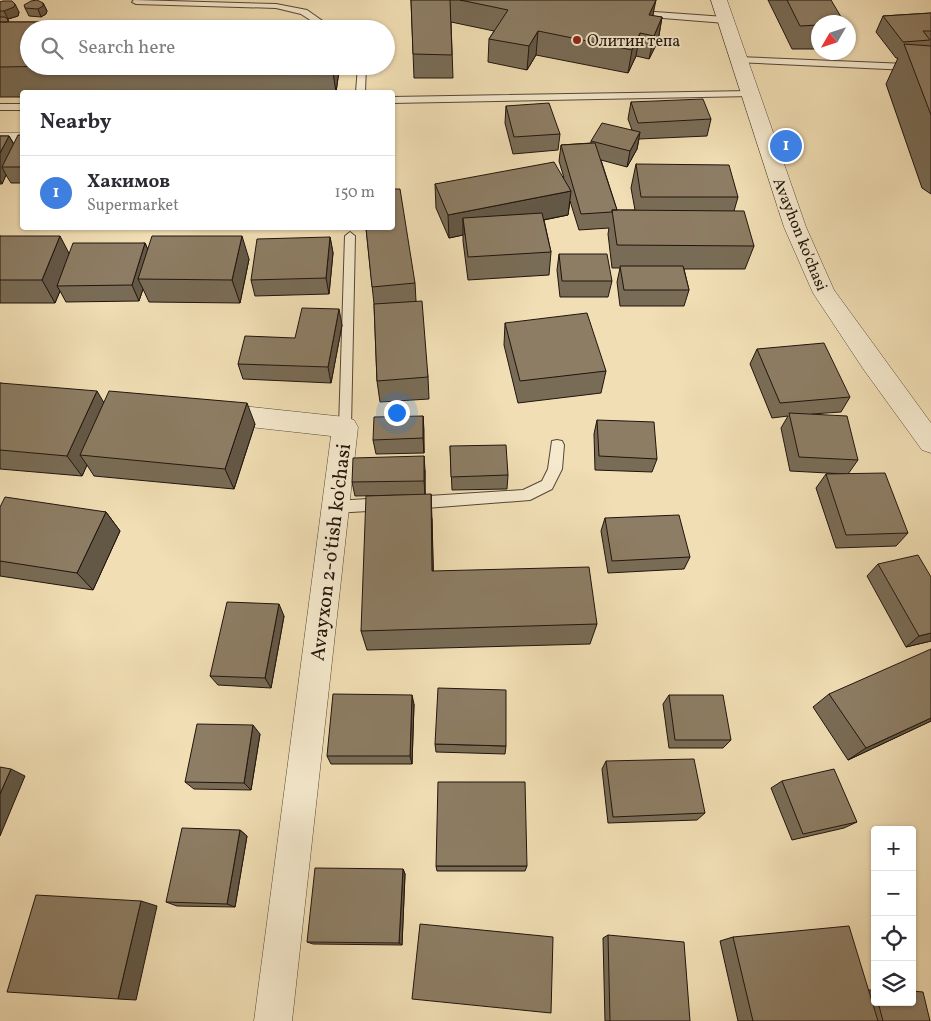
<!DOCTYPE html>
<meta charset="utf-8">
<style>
:root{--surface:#fff;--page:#f2f2f3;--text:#2b2b33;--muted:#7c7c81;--line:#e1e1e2;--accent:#ea580c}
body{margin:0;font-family:Vollkorn,serif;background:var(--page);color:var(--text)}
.controls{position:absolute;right:15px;bottom:15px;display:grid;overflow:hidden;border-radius:5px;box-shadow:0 1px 4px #0004}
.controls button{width:45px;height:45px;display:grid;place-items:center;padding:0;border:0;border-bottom:1px solid var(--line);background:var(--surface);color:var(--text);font:25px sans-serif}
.compass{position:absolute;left:811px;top:15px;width:45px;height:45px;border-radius:50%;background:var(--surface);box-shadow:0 1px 4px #0004;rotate:231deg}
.you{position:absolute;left:396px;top:412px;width:18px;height:18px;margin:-12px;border:4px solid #fff;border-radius:50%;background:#1a73e8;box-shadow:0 0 0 8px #1a73e833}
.badge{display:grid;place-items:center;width:32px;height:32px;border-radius:50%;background:var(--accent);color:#fff;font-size:16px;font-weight:700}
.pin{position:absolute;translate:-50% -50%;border:2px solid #fff;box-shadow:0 1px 5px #0006}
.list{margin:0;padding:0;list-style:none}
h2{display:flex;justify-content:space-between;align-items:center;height:65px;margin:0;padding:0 20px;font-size:21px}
h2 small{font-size:16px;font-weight:400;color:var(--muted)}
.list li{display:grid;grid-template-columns:32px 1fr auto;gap:15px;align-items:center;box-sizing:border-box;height:75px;padding:0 20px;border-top:1px solid var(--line)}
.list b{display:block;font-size:19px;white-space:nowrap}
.list p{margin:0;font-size:16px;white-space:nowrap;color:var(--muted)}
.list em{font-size:16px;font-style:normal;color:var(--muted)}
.icon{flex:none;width:28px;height:28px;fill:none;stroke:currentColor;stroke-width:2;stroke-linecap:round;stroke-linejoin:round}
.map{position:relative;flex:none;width:931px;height:1021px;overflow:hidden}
.search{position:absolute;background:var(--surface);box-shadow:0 1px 4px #0004;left:20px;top:20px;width:375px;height:55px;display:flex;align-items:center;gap:12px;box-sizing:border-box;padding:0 18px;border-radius:28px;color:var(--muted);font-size:19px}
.panel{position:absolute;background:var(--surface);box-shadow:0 1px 4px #0004;left:20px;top:90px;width:375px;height:140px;border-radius:5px}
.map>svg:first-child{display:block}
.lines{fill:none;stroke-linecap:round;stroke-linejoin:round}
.service-casing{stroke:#544638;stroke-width:2}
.minor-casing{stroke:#544638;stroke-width:1}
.service{fill:#f6eace;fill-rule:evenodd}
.minor{fill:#f6eace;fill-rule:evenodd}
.wall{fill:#796c56;stroke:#20140e}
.shaded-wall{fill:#635846;stroke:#20140e}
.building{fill:#8d7d64;stroke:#20140e}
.poi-dot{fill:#8f2418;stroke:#f6eace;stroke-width:2}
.labels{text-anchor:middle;stroke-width:4;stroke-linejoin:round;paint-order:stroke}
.far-poi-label{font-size:16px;fill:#20140e;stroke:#f6eace;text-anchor:start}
.far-street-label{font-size:16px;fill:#20140e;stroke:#f6eace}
.street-label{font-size:20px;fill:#20140e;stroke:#f6eace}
</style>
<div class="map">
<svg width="931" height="1021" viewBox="0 0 931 1021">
<rect width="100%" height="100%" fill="#f1deb4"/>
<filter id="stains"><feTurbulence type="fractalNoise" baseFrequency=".004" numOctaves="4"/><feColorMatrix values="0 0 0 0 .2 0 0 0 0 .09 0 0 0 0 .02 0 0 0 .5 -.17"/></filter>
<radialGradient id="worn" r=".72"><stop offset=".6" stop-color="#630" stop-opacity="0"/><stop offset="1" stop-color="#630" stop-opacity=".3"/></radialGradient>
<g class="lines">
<defs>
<path id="service" d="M134 0 276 4 307 10 334 29H324L301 14 276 8 136 4 132 2Z
M641 11 725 17 729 20 725 23 638 16 637 14Z
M738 57 931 65V71L735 62V58Z
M358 66H366L365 92H356Z
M750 91 753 92V96L392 103V97Z
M0 104H22V110H0Z
M350 232 355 236 351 427 350 431H340L339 427 345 236Z
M557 440 562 441 564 445 562 469 552 489 530 500 413 509 408 507 406 503 408 499 413 497 523 490 542 481 548 469 552 441Z
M384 498 389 500 391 504 389 508 384 510 335 513 330 511 328 507 330 503 335 501Z"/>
<path id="minor" d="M711 0H727L806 227 834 290 931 423V453L922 450 864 370 813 293 784 227Z
M0 133H22V145H0Z
M214 403 345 417 354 420 358 427 292 1021H254L331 436 214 423 205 420 201 413 205 406Z"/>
</defs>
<use href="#service" class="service-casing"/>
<use href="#minor" class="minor-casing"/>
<use href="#service" class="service"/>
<use href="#minor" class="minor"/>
</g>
<path class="wall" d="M411 0H654L653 16 662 17 658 41 649 59 636 56 628 73 536 55 527 70 488 62 489 39 494 31 451 22 453 78H414Z
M768 0H831L818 22V49H792Z
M0 2 19 12 18 16 8 19 9 22H69L72 29H29V66H338L339 71 336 92H22V97H0Z
M43 3 47 11 46 14 41 17 29 16 25 8Z
M931 13V194L922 188 886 84 898 58H896L876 32 883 16Z
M631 102 711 119 707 136 639 139 637 149 627 167 601 160 617 210H635L631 188 636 164 738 197 734 211 754 246 745 269H684L689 290 684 306H620L617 282 620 268H612L608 234 609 228 579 230 570 201 568 215 544 220 551 252 549 275 468 280 463 241V235L449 238 436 208 435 184 564 178 559 161 561 145 591 143V141L632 130 628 119Z
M506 106 560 134 558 150 513 154 505 123Z
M22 135V183H11L6 175 2 184H0V136H9L14 144Z
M366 228 415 283 416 301 428 377 429 399 380 402 377 381 374 304Z
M0 236 69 254 145 243 148 250 249 259 240 303 149 302 143 289 139 301 66 302 60 291 55 303H0Z
M330 237 333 253 329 294 255 296 251 280Z
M559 254 612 281 608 297H560L557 270Z
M505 323 606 371 601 393 518 403 504 345Z
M342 325 331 383 243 379 238 364 295 338Z
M757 349 850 397 841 412 812 414 858 460 848 474 908 533 896 546 836 548 816 488 826 474H846L790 471 781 428 788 416 772 418 750 364Z
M0 383 104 402 255 424 234 489 94 476 87 465 82 476 0 469Z
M423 416 424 453 376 454 373 440Z
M597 420 657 459 652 472 595 470 594 434Z
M450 446 508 475 507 489 452 490Z
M425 470V494L432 519 433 571 597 624 590 644 367 650 361 631 409 495 355 496 352 482Z
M0 507 106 512 120 531 93 590 0 576Z
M605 518 690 557 684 569 608 573 601 531Z
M878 564 931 641 906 647 867 576Z
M284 616 271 688 218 685 210 676Z
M829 694 931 721 848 760 813 707Z
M669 695 731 740 723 748H669L663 704Z
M414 704 412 764H331L327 756Z
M260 734 251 790 194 789 185 782Z
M435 744 506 746 505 754 436 752Z
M606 761 705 813 697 820 608 823 602 769Z
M782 781 857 822 844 828 792 840 771 788Z
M240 830 247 836 235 907 177 906 166 902Z
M436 866H527L525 871H437Z
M403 869 405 874 402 945 313 944 307 942Z
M608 935 690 1021H605L603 938Z
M733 937 869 990H875V1002H912L930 1021H738L720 941Z"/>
<path class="shaded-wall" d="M656 0 651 24 649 15Z
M43 3 47 11 46 14 41 17 38 9Z
M15 4 19 12 18 16 8 19 4 11Z
M662 17 658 41 649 59 654 36Z
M69 22 72 29H65Z
M538 31 536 55 527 70 529 46Z
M640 33 636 56 628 73 632 50Z
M332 66H338L339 71 336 92Z
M640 132 637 149 627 167 630 151Z
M9 136 18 152 2 167 6 175 2 184 0 180V153Z
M571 191 568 215 465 235 463 218V235L449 238 448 215Z
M60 236 72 259 57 286 60 291 55 303 42 280Z
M242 236 249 259 240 303 232 280Z
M330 237 333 253 329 294 326 278Z
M145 243 152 259 138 279 143 289 139 301 132 285Z
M339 309 342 325 331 383 328 367Z
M97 391 110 413 80 455 87 465 82 476 67 456Z
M247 403 255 424 234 489 225 469Z
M423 416 424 430V453L423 438Z
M424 456 425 470V494L424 481Z
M431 494 432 519 434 593 432 571Z
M106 512 120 531 93 590 77 573Z
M279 604 284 616 271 688 265 678Z
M931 633V641L906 647 919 636Z
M412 695 414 704 412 764 410 756Z
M931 718V721L848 760 866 748Z
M253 725 260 734 251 790 244 783Z
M11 769 25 776 0 836V794Z
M240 830 247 836 235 907 227 904Z
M403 869 405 874 402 945 399 943Z
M141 901 157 906 136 1000 118 999Z"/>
<path class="building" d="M37 0 43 3V6L38 9 25 8 24 5 31 1Z
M411 0H450L452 55 413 54Z
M460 0H656L649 15 662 17 654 36 640 33 632 50 538 31 529 46 489 39 508 10Z
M787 0H831L844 22H818V25L800 26Z
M3 1H12L15 4 14 7 4 11H0V2Z
M931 13V31H923L930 40 903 42 883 16Z
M0 17H5L8 20 7 22H0Z
M0 22H69L65 29H29V66H64L0 67Z
M904 44 931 46V115Z
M703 99 711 119 638 123 631 102Z
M549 103 560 134 514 137 506 106Z
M602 123 640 132 630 151 591 141Z
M18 135H22V167H2Z
M0 136H9L0 153Z
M595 143 617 210H612V212L581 214 561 145Z
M554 162 571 191 448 215 435 184Z
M636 164 729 165 738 197H641Z
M392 189H400L415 283 372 287 366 228H392Z
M612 210 744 211 754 246 617 245Z
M542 213 551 252 468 257 463 218Z
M0 236H60L42 280H0Z
M152 236H242L232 280 138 279Z
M330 237 326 278 251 280 257 239Z
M73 243H145L132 285 57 286Z
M559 254H607L612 281H562Z
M620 266H683L689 290H624Z
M422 301 428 377 377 381 374 304Z
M302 308 339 309 328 367 238 364 245 336 295 338Z
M587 313 606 371 520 381 505 323Z
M824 343 850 397 780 403 757 349Z
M0 383 97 391 67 456 0 450Z
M109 391 247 403 225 469 80 455Z
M789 413 847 416 858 460 799 457Z
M423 416V438L373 440 374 417Z
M597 420 654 422 657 459 599 456Z
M506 445 508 475 451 477 450 446Z
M424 456V481L352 482 353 458Z
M885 473 908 533 846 535 826 474Z
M431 494 432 571 589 567 597 624 361 631 366 496Z
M5 497 106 512 77 573 0 561V507Z
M679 515 690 557 612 561 605 518Z
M918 555 931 577V633L919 636 878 564Z
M227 602 279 604 265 678 210 676Z
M931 649V718L866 748 829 694Z
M438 688 506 690V746L435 744Z
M333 694 412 695 410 756H327Z
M669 695H723L731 740H675Z
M197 724 253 725 244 783 185 782Z
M694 759 705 813 613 817 606 761Z
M0 767 11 769 0 794Z
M834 769 857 822 803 834 782 781Z
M438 782H525L527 866H436Z
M182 828 240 830 227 904 166 902Z
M315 868 403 869 399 943 307 942Z
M36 895 141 901 118 999 7 992Z
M420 924 553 937 551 1013 412 999Z
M849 926 878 1021H753L733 937Z
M608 935 684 942 690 1021H610Z
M912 991 923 992 930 1021H883L878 1002H912Z"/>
<circle class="poi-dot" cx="577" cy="40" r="5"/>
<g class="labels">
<g class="far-poi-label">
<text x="587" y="46">Олитин тепа</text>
</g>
<g class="far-street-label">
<text transform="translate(801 234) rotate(68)" y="6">Avayhon ko'chasi</text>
</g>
<g class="street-label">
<text transform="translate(330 552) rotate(-83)" y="7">Avayxon 2-o'tish ko'chasi</text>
</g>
</g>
<rect width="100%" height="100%" filter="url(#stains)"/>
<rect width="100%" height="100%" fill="url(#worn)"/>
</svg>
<div class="controls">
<button>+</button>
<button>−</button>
<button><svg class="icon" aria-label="locate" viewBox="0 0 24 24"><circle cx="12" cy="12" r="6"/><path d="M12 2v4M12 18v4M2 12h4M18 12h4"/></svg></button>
<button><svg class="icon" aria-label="layers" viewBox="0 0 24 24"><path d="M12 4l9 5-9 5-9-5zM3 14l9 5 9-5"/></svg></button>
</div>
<svg class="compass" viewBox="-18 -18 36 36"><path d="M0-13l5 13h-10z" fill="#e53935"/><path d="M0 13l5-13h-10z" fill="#7c7c81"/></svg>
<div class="you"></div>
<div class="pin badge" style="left:786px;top:146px;background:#3f7fe0">1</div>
<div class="search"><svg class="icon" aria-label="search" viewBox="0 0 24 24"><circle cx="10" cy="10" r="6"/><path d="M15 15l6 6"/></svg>Search here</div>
<section class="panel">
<h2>Nearby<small></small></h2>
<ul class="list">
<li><span class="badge" style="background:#3f7fe0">1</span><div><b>Хакимов</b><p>Supermarket</p></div><em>150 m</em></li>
</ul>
</section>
</div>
